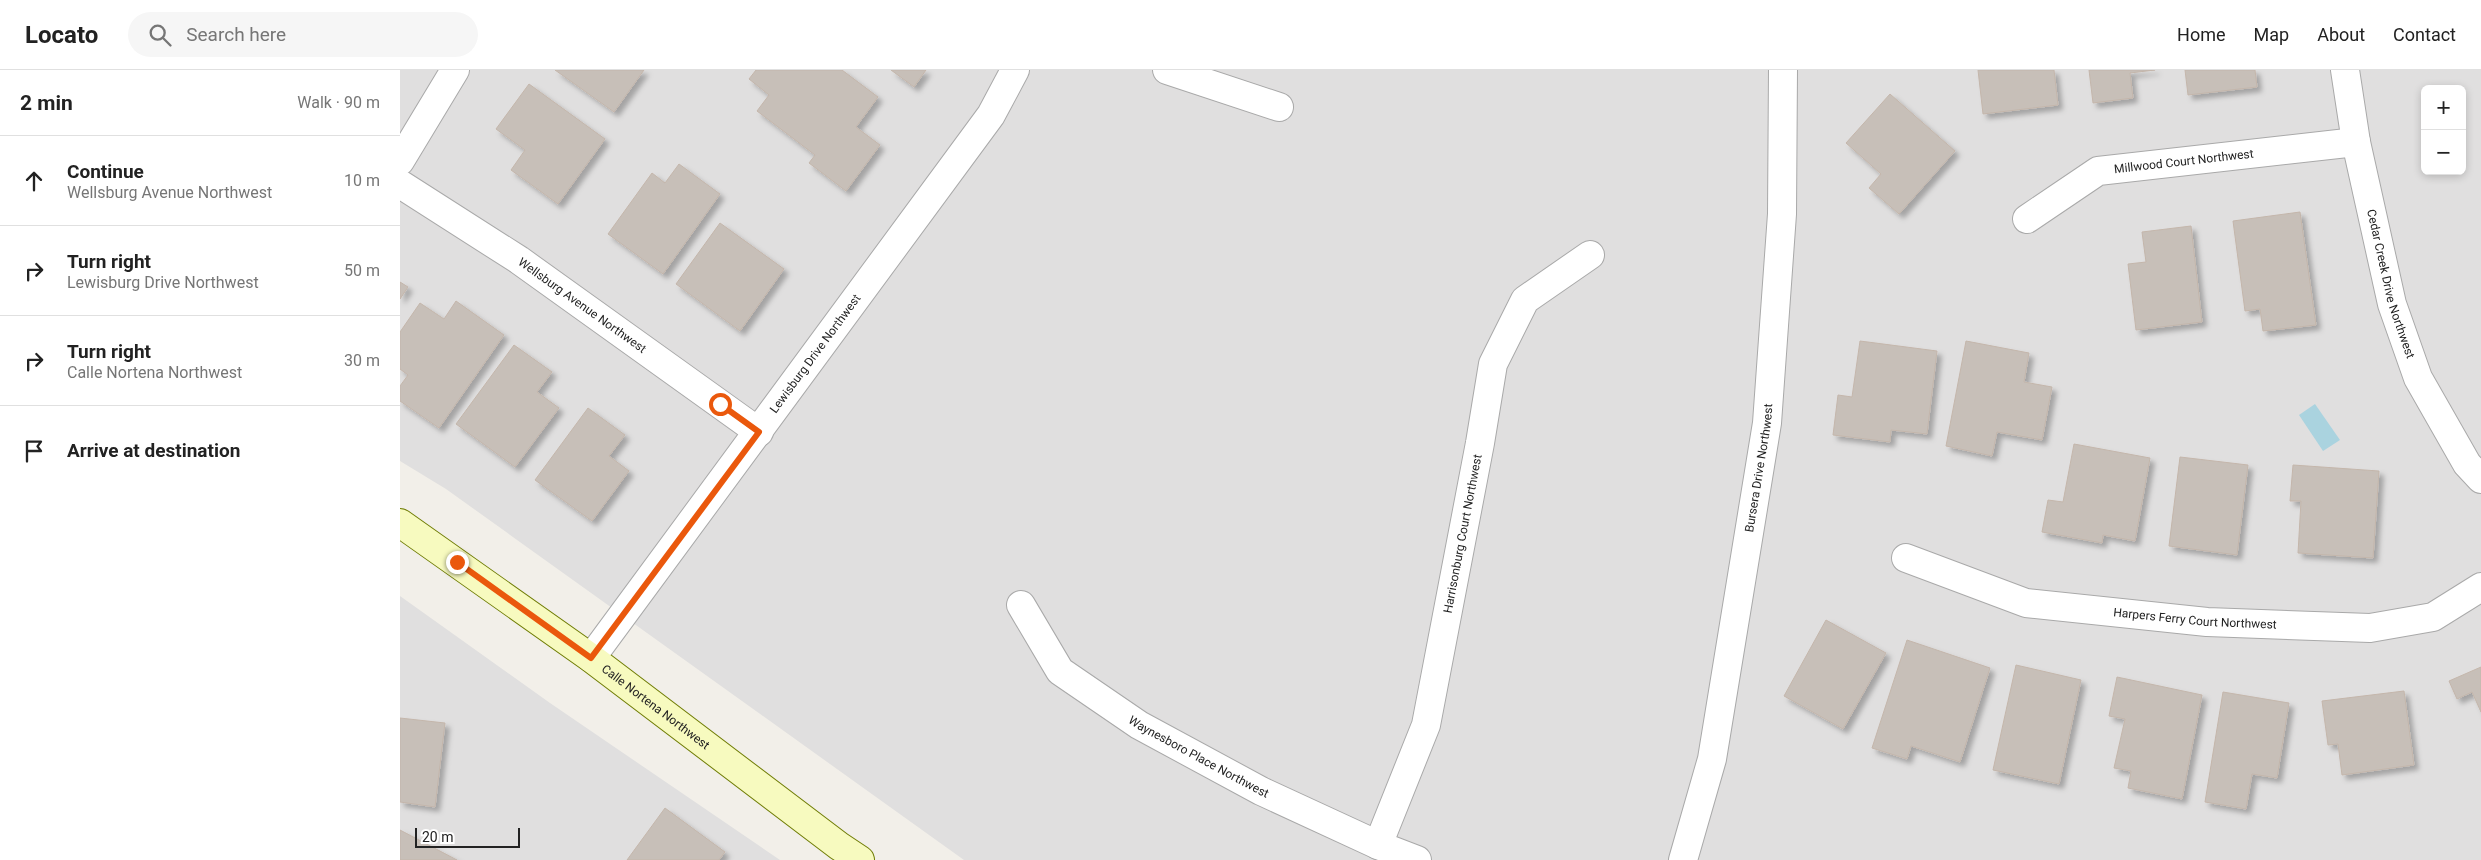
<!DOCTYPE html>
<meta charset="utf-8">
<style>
:root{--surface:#fff;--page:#f6f6f6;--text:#222;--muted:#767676;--line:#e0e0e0}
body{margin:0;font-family:Roboto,sans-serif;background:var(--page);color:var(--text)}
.controls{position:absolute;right:15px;top:15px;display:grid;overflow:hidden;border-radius:8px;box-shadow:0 2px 8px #0003}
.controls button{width:45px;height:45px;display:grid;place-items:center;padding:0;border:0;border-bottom:1px solid var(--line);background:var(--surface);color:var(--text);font:25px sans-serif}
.scale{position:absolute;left:15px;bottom:12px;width:105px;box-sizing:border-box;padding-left:5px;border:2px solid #222;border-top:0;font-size:14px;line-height:18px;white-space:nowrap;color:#222;-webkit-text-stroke:4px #fff;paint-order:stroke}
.stop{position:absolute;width:15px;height:15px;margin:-11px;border:4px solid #ea580c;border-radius:50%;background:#fff}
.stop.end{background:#ea580c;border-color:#fff;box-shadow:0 1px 5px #0008}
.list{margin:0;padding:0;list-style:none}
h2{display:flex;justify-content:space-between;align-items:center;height:65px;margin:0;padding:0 20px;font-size:21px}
h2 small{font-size:16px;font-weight:400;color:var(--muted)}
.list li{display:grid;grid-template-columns:32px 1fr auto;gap:15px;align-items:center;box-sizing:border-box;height:90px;padding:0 20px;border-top:1px solid var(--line)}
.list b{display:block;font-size:19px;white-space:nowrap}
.list p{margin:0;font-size:16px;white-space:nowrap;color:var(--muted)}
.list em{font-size:16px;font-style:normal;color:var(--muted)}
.icon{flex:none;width:28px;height:28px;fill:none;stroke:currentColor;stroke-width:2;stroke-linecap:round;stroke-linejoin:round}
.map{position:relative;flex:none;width:2081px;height:790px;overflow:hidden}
header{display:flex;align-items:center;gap:30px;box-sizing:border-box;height:70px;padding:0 25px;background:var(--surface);border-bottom:1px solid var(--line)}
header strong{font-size:24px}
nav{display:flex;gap:28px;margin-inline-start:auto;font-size:18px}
.search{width:350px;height:45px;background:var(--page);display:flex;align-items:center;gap:12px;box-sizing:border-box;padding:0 18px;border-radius:28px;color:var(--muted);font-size:19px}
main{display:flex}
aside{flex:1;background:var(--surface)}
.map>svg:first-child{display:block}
.residential{fill:#e0dfdf;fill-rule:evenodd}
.water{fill:#aad3df}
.building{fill:#c7bfb8;stroke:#c4b6ab;filter:url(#shadow)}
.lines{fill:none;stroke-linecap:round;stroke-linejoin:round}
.street-casing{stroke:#a9a9a9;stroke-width:30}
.secondary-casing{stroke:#707d05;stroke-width:30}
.street{stroke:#fff;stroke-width:28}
.secondary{stroke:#f7fabf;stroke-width:28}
.route{stroke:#ea580c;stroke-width:6}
.labels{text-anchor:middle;stroke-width:4.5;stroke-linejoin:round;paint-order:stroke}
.street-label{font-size:12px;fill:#222;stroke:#fff}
</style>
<header>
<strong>Locato</strong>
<div class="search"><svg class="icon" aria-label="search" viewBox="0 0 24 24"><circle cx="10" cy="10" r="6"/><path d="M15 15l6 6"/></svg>Search here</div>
<nav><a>Home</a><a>Map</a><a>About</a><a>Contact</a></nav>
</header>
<main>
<aside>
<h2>2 min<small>Walk · 90 m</small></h2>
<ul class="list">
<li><svg class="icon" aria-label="ahead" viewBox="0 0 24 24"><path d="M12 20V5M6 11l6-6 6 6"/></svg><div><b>Continue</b><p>Wellsburg Avenue Northwest</p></div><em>10 m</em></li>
<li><svg class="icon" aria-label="right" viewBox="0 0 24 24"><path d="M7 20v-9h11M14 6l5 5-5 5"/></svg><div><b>Turn right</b><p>Lewisburg Drive Northwest</p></div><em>50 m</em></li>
<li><svg class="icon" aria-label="right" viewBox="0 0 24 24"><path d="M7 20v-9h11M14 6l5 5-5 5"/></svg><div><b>Turn right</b><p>Calle Nortena Northwest</p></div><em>30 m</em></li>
<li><svg class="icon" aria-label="arrive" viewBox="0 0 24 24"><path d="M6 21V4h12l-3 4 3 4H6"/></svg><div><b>Arrive at destination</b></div></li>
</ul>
</aside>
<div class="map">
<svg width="2081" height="790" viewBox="0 0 2081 790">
<defs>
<filter id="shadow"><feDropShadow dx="4.5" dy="4.5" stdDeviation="2.5" flood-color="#0004"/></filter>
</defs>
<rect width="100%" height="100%" fill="#f2efe9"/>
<path class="residential" d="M0 0H2081V790H564L46 419 0 391ZM2025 19H2062V101H2025Z
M0 526 150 633 380 790H0Z"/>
<path class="water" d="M1915 334 1940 370 1923 381 1899 345Z"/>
<path class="building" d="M155 0H244L214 42Z
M356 0H442L478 27 456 57 480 75 446 121 409 93 415 85 357 41 369 25 349 9Z
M491 0H526L514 17Z
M1578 0H1654L1658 35 1583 44Z
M1689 0H1755L1730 3 1733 28 1693 33Z
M1785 0H1855L1857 17 1788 25Z
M129 14 205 69 158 134 111 100 125 80 96 59Z
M1490 24 1555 81 1499 144 1469 118 1481 104 1446 73Z
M279 94 320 124 263 204 208 164 252 103 265 113Z
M1900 142 1916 255 1863 261 1860 239 1845 241 1833 151Z
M320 153 384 199 340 261 276 214Z
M1791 156 1802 252 1736 260 1728 194 1746 192 1742 162Z
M0 212 8 217 0 229Z
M56 231 104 265 39 358 0 331V316L8 305 0 299V262L20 233 44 249Z
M1460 271 1537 281 1527 364 1491 360 1490 372 1433 365 1438 325 1452 327Z
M1566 271 1629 283 1624 312 1652 317 1642 370 1597 362 1592 386 1546 376Z
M114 275 152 302 137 322 159 338 115 397 56 354Z
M188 338 225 365 209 386 229 401 192 451 135 410Z
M1674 374 1750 388 1735 471 1703 465 1702 473 1642 462 1648 430 1663 432Z
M1780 387 1848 395 1837 485 1769 476Z
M1893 395 1979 401 1973 488 1898 483 1901 431H1890Z
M1426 550 1486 583 1443 659 1384 626Z
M1507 570 1590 598 1560 692 1511 676 1507 689 1472 678Z
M1616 595 1681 610 1659 714 1593 700Z
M2081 597V642L2072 622 2057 629 2049 611Z
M1717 607 1802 625 1782 729 1728 718 1731 701 1714 698 1725 649 1709 646Z
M2004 621 2014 695 1942 705 1938 674 1928 675 1922 631Z
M1823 622 1889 633 1877 708 1852 704 1846 739 1805 732Z
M0 648 45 653 35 737 0 732Z
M265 738 325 782 319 790H227Z
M0 760 57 790H0Z"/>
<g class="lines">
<defs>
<g id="street">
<path d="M767 0 879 37"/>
<path id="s1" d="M1945 0 1956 72 1992 234 2018 308 2067 394 2081 409"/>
<path d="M0 91 55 0"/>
<path id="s2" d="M0 114 119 190 359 362"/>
<path id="s3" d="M1627 149 1698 101 1956 72"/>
<path id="s4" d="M1506 488 1626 533 1807 552 1970 558 2033 547 2081 517"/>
<path id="s5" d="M621 535 660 601 739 655 861 721 978 775 1017 790"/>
<path id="s6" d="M191 588 591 45 615 0"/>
<path id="s7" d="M978 775 1026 655 1080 373 1093 294 1125 230 1190 185"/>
<path id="s8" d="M1283 790 1312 689 1367 353 1382 144 1383 0"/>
</g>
<g id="secondary">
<path id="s9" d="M0 453 191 588 439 776 460 790"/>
</g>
</defs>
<use href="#street" class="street-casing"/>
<use href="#secondary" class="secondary-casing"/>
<use href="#street" class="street"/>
<use href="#secondary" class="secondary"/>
</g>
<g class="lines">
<path class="route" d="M57 492 191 588 359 362 320 334"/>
</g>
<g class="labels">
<g class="street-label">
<text dy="4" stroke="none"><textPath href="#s3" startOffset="172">Millwood Court Northwest</textPath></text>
<text dy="4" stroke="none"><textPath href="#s1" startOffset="219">Cedar Creek Drive Northwest</textPath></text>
<text dy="4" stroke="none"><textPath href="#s2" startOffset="219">Wellsburg Avenue Northwest</textPath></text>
<text dy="4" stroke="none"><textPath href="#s6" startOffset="378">Lewisburg Drive Northwest</textPath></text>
<text dy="4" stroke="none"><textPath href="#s8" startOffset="400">Bursera Drive Northwest</textPath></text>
<text dy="4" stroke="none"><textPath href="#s7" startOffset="324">Harrisonburg Court Northwest</textPath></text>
<text dy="4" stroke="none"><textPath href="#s4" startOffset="298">Harpers Ferry Court Northwest</textPath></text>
<text dy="4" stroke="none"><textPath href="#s9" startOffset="315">Calle Nortena Northwest</textPath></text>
<text dy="4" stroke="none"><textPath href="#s5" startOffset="240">Waynesboro Place Northwest</textPath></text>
</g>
</g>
</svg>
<div class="controls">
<button>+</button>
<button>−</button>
</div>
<div class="scale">20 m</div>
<div class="stop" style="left:320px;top:334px"></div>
<div class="stop end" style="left:57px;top:492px"></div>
</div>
</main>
